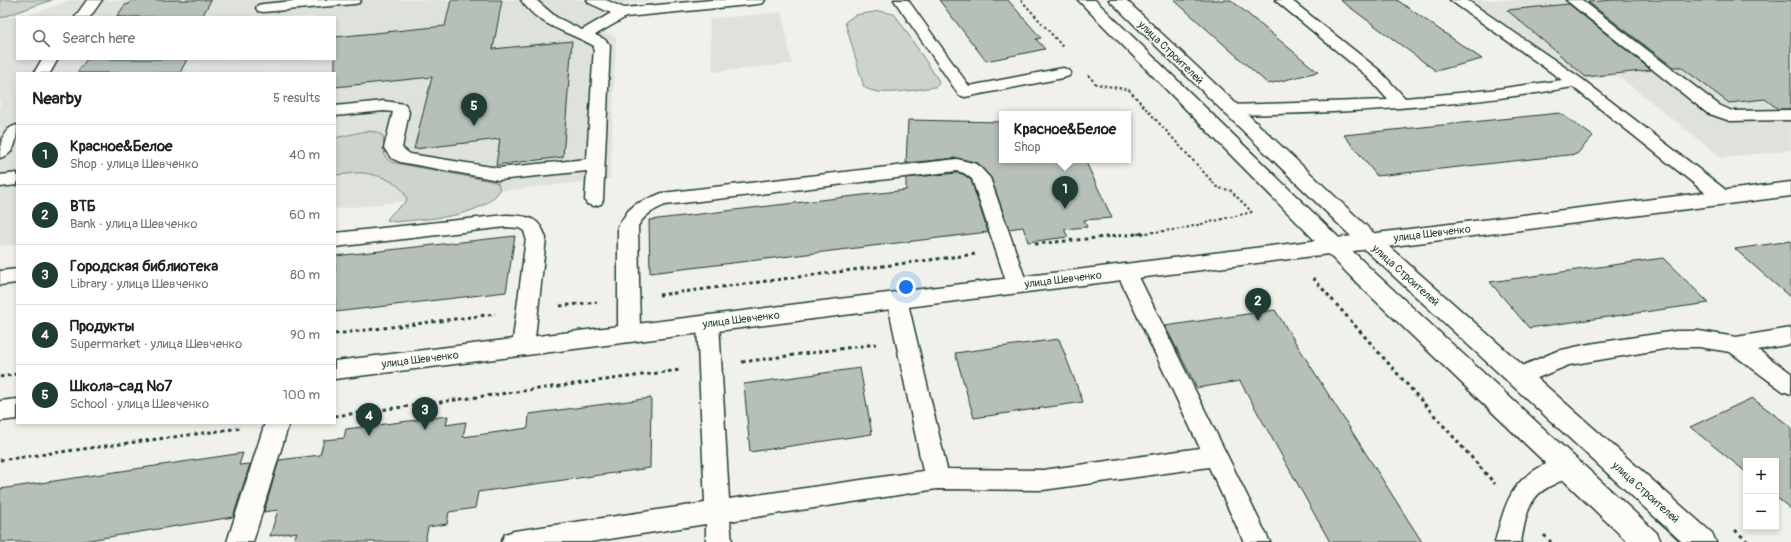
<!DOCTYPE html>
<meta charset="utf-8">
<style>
:root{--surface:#fff;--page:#f6f6f6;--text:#202124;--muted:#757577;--line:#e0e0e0;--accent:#1f3d34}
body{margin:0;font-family:Pangolin,sans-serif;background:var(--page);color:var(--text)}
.controls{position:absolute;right:12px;bottom:12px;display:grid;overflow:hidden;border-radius:0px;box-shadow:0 2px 6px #0003}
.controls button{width:36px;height:36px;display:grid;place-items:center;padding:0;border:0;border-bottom:1px solid var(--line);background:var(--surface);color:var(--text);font:20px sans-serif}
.you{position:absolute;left:906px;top:287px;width:14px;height:14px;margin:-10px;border:3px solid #fff;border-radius:50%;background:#1a73e8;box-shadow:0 0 0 6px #1a73e833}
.badge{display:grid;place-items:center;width:26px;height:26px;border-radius:50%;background:var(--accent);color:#fff;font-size:13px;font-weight:700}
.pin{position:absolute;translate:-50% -33px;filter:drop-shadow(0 1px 2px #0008)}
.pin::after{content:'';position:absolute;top:21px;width:14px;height:12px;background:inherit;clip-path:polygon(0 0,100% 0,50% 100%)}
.popup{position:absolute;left:999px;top:111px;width:132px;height:52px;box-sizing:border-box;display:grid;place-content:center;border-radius:0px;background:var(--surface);filter:drop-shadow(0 1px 3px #0005);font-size:13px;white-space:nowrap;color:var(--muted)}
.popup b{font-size:15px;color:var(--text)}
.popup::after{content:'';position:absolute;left:50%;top:100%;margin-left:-8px;border:8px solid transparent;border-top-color:var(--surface)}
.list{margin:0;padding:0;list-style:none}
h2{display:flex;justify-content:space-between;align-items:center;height:52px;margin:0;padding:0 16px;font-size:17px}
h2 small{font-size:13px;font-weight:400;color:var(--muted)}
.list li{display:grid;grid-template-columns:26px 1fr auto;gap:12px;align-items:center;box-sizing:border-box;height:60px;padding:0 16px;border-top:1px solid var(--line)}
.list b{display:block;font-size:15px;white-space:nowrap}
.list p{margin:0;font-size:13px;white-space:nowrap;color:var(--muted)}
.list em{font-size:13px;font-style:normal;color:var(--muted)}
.icon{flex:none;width:22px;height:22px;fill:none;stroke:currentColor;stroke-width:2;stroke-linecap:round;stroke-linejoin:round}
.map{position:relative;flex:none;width:1791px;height:542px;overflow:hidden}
.search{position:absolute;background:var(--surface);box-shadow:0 2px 6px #0003;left:16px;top:16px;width:320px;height:44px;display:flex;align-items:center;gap:10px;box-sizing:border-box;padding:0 14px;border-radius:0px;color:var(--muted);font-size:15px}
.panel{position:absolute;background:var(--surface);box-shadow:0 2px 6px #0003;left:16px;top:72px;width:320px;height:352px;border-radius:0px}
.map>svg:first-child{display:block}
.built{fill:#dfe2dc;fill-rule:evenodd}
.green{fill:#cdd3cd;stroke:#768880}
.building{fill:#b6bfb8;stroke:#1f3d34}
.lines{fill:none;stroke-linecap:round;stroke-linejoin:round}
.service-casing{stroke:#1f3d34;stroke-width:3}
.minor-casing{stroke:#1f3d34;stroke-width:3}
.secondary-casing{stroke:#1f3d34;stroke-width:3}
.path-far1{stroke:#1f3d34;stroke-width:2;stroke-dasharray:2.5 2.5;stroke-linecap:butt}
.path{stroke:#1f3d34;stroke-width:3;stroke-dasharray:3.5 3.5;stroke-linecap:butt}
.service{fill:#fdfcf7;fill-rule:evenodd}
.minor{fill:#fdfcf7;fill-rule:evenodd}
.secondary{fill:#fdfcf7;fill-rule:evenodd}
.labels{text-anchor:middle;stroke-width:3;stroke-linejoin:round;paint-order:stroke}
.street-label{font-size:11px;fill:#1f3d34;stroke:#fdfcf7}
</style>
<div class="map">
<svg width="1791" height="542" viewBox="0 0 1791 542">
<rect width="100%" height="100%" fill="#f0f1eb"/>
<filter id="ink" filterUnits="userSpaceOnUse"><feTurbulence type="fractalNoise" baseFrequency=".025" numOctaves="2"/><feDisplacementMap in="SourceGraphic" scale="8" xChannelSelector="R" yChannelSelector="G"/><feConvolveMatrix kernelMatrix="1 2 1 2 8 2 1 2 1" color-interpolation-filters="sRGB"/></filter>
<g filter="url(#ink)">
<path class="built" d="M70 0H660L625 3 589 25 616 37 610 179 594 181 335 209V73H17V244L0 246V19L39 12ZM17 17H335V59H17Z
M1471 0H1791V150L1722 158 1618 76 1585 80Z
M782 12 792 64 713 72 709 19Z"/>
<path class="green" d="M2 0H52L0 18V1Z
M880 11 894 14 898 19 939 81 938 85 935 87C916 89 880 98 864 87L845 22 855 15Z
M366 131 377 132 383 136 385 157 391 162 491 181 498 183 500 190C481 219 428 218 396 222L387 220C392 211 401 207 407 200 403 182 379 175 364 173 355 172 344 175 335 175V138Z"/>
<path class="building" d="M132 0H211L202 17 212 16 211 17H116L125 5 129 4Z
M451 0H502L493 49 572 41 563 157 496 165 500 139 414 149 432 77 335 87V37L445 26Z
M939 0H1008L1041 38 1036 39 1045 49 986 61Z
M1174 0H1231L1318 72 1268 84Z
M1340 0H1397L1482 59 1436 71Z
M1613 0H1791V109H1778L1765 99 1729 103 1681 67H1673L1588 2Z
M1569 4 1651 70 1586 77 1507 10Z
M87 59H187L180 73H77Z
M1560 113 1593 136 1577 154 1377 176 1344 135Z
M908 120 1002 122V160H1085L1112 218 1084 220 1087 227 1064 229 1068 237 1028 242 1023 227 1009 229 991 178 978 163 957 158 906 163Z
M957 173 963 174 971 180 988 232 650 273 649 220 906 190V178Z
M515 236 506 292 335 312V256Z
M1791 241V298L1735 249Z
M1663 258 1709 303 1529 328 1490 282Z
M1275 310 1422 542H1330L1240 381 1197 388 1165 326Z
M1059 339 1083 402 974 418 955 353Z
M860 368 872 434 750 452 744 384Z
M651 398 650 468 478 492 475 508 449 512 447 524 428 527 425 542H293L297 532 270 536 278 510 264 512 279 460 320 455 324 440 344 438 346 429 448 416 446 425 466 422 463 437 528 428 529 414Z
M1752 398 1791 427V509L1776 497V461H1746V472L1690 427Z
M243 453 239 465 250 464 233 517 77 542H0V489Z"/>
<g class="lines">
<defs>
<path id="service" d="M87 0H102L90 17H75Z
M304 0H361L359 3 354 4 263 12 258 11 256 8 258 5 263 4Z
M521 0H536L556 17 582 30 611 13 589 3 587 0H606L624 8 712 0H765L763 3 758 4 626 17 595 35 604 39 610 45 603 200 601 204 594 206 587 204 585 200 587 171 498 180 400 162 391 158 384 148 393 112 384 111 335 116V106L384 101 405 104 409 112 402 148 410 154 498 168 587 159 594 46C568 31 539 27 521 0Z
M894 0H908L969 86 1063 68 1069 70 1071 73 1069 76 1063 78 965 97 959 95Z
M1275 0H1291L1379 70 1405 98 1490 90 1562 80 1450 0H1467L1582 79 1731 194 1733 198 1731 202 1724 204 1717 202 1573 87C1459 107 1346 113 1231 115L1225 114 1223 110 1225 106 1231 105 1388 100 1367 76Z
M1566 0H1582L1719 105 1732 111 1791 110V120L1730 121 1707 113Z
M42 59H58L50 73H34Z
M17 125C17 139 16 154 0 158 0 145 1 129 17 125Z
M957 159 977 164 990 178 1027 284 1024 289 1017 291 1010 289 1007 284 972 179 964 173 957 171 665 205C654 210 644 215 638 226L640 333 637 339 629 341 621 339 618 333V226L628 211 636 204 662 193Z
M17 173V185L0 187V175Z
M506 215C527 216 539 216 546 238L534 347 531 353 523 355 515 353 512 347 526 238 524 231 519 228 506 227 335 247V233Z
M1126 264 1133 266 1136 271 1270 542H1244L1209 467 1043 490 937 489 730 521 732 542H706V524L590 542H501L505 534 514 531 705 503 697 323 701 317 708 315 715 317 719 323 729 499 923 471 887 299 890 294 897 292 904 294 907 299 947 469 1043 470 1200 448 1116 271 1119 266Z
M17 269V283L0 285V271Z
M1791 328V344L1758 350 1791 373V394L1783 391 1730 352 1699 347H1676L1569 365 1518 386 1510 383 1507 377 1510 371 1557 351 1589 344 1676 331H1699L1736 337Z
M265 423H289L253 542H227Z
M1566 456 1574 459 1578 466C1570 482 1547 483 1536 497 1526 508 1524 528 1521 542H1495C1508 491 1515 474 1566 456Z"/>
<path id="minor" d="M1791 182V196L335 379V361Z
M17 399V419L0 421V401Z"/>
<path id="secondary" d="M1078 0H1095L1374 272 1657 533 1661 542H1628L1358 284Z
M1109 0H1126L1377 236 1712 533 1716 542H1682L1361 246Z"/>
</defs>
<use href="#service" class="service-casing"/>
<use href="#minor" class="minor-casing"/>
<use href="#secondary" class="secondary-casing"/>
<path class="path-far1" d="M1021 0 1064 48
M1088 75 1096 84 1129 90 1218 188 1230 190 1252 212
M1137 234 1181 229 1252 212"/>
<path class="path" d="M1035 244 1147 233
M1313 278 1495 484
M659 295 976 254
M560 306 597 302
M335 334 495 314
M742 362 876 344
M0 377 17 374
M335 416 680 370
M0 460 241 428
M1735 530 1748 542
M1544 535 1551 542"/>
<use href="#service" class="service"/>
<use href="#minor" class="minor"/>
<use href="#secondary" class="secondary"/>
</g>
</g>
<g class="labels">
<g class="street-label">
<text transform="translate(1171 52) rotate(44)" y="4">улица Строителей</text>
<text transform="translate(1432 233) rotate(-7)" y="4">улица Шевченко</text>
<text transform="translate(1406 275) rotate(42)" y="4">улица Строителей</text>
<text transform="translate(1063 279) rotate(-7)" y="4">улица Шевченко</text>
<text transform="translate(741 319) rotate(-7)" y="4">улица Шевченко</text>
<text transform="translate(420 359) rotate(-7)" y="4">улица Шевченко</text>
<text transform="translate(1646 492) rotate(42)" y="4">улица Строителей</text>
</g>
</g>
</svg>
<div class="controls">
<button>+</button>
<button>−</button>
</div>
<div class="you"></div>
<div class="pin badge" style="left:1065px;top:209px">1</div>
<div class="popup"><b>Красное&amp;Белое</b>Shop</div>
<div class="pin badge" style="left:1258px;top:321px">2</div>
<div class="pin badge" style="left:425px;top:430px">3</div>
<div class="pin badge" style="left:369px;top:436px">4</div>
<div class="pin badge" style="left:474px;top:126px">5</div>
<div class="search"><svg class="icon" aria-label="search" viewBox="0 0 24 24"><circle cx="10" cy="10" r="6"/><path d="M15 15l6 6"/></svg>Search here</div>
<section class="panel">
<h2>Nearby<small>5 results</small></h2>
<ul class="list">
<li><span class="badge">1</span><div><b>Красное&amp;Белое</b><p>Shop · улица Шевченко</p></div><em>40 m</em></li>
<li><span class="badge">2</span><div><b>ВТБ</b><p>Bank · улица Шевченко</p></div><em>60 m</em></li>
<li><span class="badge">3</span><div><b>Городская библиотека</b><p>Library · улица Шевченко</p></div><em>80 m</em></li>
<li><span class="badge">4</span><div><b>Продукты</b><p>Supermarket · улица Шевченко</p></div><em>90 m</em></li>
<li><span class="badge">5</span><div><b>Школа-сад №7</b><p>School · улица Шевченко</p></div><em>100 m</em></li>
</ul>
</section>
</div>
